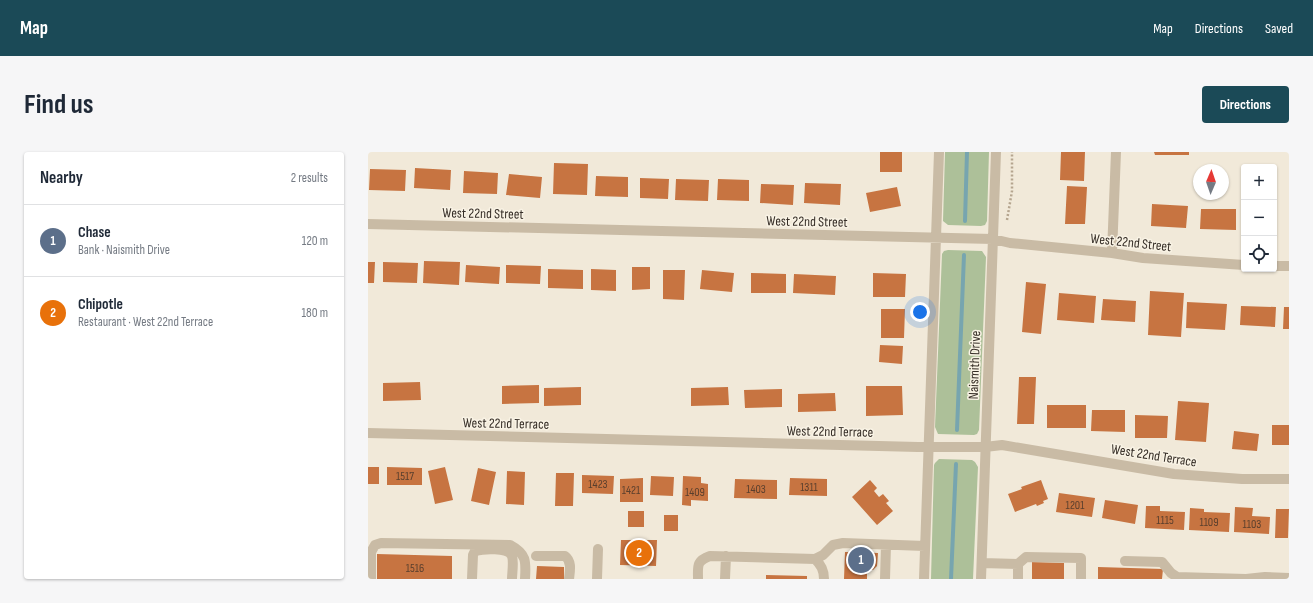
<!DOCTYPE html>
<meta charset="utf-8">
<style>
:root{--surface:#fff;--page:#f6f6f7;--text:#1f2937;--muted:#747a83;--line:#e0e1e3;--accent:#1b4a57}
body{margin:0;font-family:"Sofia Sans Condensed",sans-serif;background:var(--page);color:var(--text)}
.controls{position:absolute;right:12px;top:12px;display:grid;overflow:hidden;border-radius:4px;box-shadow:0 1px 3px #0004}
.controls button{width:36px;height:36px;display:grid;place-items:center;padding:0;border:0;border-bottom:1px solid var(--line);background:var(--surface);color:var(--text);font:20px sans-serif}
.compass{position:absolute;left:825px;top:12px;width:36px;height:36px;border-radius:50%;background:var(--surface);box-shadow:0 1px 3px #0004;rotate:2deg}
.you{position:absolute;left:552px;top:160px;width:14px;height:14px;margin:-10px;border:3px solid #fff;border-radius:50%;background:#1a73e8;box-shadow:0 0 0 6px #1a73e833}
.badge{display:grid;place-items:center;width:26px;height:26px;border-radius:50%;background:var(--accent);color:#fff;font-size:13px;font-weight:700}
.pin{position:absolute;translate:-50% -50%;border:2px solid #fff;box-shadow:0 1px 4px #0006}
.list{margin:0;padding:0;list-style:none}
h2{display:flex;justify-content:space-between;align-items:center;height:52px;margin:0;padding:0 16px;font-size:17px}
h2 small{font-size:13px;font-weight:400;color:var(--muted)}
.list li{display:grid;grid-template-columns:26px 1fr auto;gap:12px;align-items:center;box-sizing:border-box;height:72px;padding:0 16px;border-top:1px solid var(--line)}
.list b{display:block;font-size:15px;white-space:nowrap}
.list p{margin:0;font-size:13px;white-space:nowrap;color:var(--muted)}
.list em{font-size:13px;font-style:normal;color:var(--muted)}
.icon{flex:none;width:22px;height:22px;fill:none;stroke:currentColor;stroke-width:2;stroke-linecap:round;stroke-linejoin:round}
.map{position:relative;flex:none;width:921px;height:427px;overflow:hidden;border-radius:4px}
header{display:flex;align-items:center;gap:24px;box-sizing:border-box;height:56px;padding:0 20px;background:var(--accent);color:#fff}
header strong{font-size:19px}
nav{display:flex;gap:22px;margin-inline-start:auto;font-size:14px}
.intro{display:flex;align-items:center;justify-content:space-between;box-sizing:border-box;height:96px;padding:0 24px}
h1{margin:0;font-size:28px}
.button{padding:10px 18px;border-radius:4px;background:var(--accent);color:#fff;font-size:14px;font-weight:700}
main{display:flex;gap:24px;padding:0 24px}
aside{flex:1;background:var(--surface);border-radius:4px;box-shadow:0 1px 3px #0004}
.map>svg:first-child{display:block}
.green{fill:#adc099}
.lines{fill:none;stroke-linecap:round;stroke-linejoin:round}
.stream{stroke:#77a5af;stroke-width:4}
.building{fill:#c77441}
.path{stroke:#b5a58f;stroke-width:2.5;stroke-dasharray:2 2;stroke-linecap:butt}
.minor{stroke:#c9bba5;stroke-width:10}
.labels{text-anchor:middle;stroke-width:3;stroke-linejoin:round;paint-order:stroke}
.number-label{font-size:12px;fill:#5a3f2d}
.street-label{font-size:14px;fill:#352d26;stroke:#f9f3e5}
</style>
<header>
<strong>Map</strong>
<nav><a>Map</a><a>Directions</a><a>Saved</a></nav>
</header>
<div class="intro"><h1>Find us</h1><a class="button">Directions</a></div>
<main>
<aside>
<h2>Nearby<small>2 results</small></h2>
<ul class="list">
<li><span class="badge" style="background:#5c6f8a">1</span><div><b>Chase</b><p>Bank · Naismith Drive</p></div><em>120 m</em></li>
<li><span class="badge" style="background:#e8710a">2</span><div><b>Chipotle</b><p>Restaurant · West 22nd Terrace</p></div><em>180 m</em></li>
</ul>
</aside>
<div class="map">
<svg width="921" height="427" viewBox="0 0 921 427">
<rect width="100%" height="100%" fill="#f1e9d9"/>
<path class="green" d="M577 0H621L619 69 617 73 613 74 580 73 575 69Z
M580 98 614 99 618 105 611 278 609 282 606 283 570 282 567 275 574 102 576 99Z
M571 307 604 308 607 310 610 315 605 427H563L566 313 567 311Z"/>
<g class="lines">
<path class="stream" d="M597 69 599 0
M589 278 596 103
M583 427 588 312"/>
</g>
<path class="building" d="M512 0H534V20H512Z
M693 0H717L716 29 692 28Z
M786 0H821V3H787Z
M186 11 220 12 219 43 185 42Z
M47 16 83 18 82 38 46 36Z
M2 17 38 18 37 39 1 38Z
M96 19 130 21 129 42 95 41Z
M141 22 174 25 172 46 138 43Z
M228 24 260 25V45L227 44Z
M272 26 301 27 300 47 272 46Z
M308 27 341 28 340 49 307 48Z
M350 27 381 28V49L349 48Z
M437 31 473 32 472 53 436 51Z
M393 32 426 33 425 53 392 51Z
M699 34 719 35 717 72H697Z
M529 35 533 54 502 60 498 41Z
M784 52 820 54 818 76 783 74Z
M833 57H868V78L832 77Z
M56 109 92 110 91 133 55 131Z
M0 110H7L6 131H0Z
M15 110 50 111 49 131 15 130Z
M98 113 132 115 131 132 97 130Z
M138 113 173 114 172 132 138 131Z
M264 115H282V137L264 138Z
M180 117 215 118V137L180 136Z
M223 117 248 118V139L223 138Z
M295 118H317L316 148 295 147Z
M334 118 366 121 364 140 332 137Z
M383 121 418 122V141H383Z
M505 121 538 122 537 145H505Z
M426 122 468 124 467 143 425 141Z
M658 130 678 132 673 182 654 180Z
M782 139 816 141 813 185 780 183Z
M691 141 728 144 726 171 689 168Z
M735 147 768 149 767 170 733 168Z
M819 150 859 152 857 178 818 176Z
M873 154 908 155 907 175 872 173Z
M916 155H921V177H915Z
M513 157H537L536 186H513Z
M512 193 535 194 534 212 511 210Z
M651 225H668L666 272H649Z
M52 230 53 248 15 249V231Z
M171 233V251L134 252V234Z
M498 234H534L535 263 498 264Z
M213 235V253L176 254V236Z
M360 235 361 253 323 254V236Z
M414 237V255L377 256 376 238Z
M467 241 468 259 430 260V242Z
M810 249 841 251 838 290 807 288Z
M679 253H718V276H679Z
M724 258H757V280L723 279Z
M767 263 800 264 799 286H767Z
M904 273H921V293H904Z
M866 279 891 282 889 299 864 297Z
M0 315H11V332H0Z
M19 315 54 316V333H19Z
M77 315 85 348 67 352 60 319Z
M110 316 128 320 121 353 103 349Z
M139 319 157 320 156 353 138 352Z
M188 321H206L205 354H187Z
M214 323 246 324 245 342 214 341Z
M283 324 306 325 305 344 282 343Z
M315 324 333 325V331L340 332V349L323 348V354L314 353Z
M275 326V350H252V327Z
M422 326 459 327V344L421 343Z
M367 327 409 328V347L366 346Z
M502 328 509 336 506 339 511 345 515 342 521 349 518 351 525 359 509 373 484 345Z
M673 328 680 347 675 349 676 351 669 354 668 352 647 360 640 342 654 337 653 335Z
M691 341 727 346 724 365 688 360Z
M737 348 770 353 767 372 734 366Z
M778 354H792V359L817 360 816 378 777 376Z
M867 355 885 356 884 364 902 365 901 382 866 380Z
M822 356 836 357V360L862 361 861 380 821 378Z
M908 357H921L920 386H907Z
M260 359H276V375H260Z
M296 363H310V379H296Z
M253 388H289L288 414 252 413Z
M477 400 510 401 509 414 505 418H499V427H476Z
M9 402 84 404V427H9Z
M664 410 696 411V427H664Z
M169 414 196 415V427H168Z
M730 415 795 417 794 427H730Z
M398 423 439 424V427H398Z"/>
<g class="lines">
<path class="path" d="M639 68 644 39V0"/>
<path class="minor" d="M0 72 625 87 642 91 744 101 775 106 876 113
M744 101 748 0
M906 114H921
M0 281 550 295H617L634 293 806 322 874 327H921
M168 404H197C204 409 202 419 201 427
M447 407C453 413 456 418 456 427
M757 409 794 410 803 421 809 425 878 427 897 425 921 426
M614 411 650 412V427
M650 412 658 405 713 406V427
M3 427V400L7 393 13 391 142 393C159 402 158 410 157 427
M104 427 105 403 107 399C115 397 140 395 144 404 146 410 144 421 144 427
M229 427 230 397
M330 427C330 414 328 409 342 404L447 407 455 403 465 393 475 391 557 394
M357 427 358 404
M517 427 518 393
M556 427 571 0
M613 427 628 0"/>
</g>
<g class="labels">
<g class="number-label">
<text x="37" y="328">1517</text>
<text x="230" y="336">1423</text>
<text x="441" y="339">1311</text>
<text x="388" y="341">1403</text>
<text x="263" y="342">1421</text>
<text x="327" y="344">1409</text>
<text x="707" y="357">1201</text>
<text x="797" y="372">1115</text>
<text x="841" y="374">1109</text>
<text x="884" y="376">1103</text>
<text x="47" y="420">1516</text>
</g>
<g class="street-label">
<text transform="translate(115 61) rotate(1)" y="5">West 22nd Street</text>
<text transform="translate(439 69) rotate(1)" y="5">West 22nd Street</text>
<text transform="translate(763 90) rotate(6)" y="5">West 22nd Street</text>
<text transform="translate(606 213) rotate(-88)" y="5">Naismith Drive</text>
<text transform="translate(138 271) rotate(1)" y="5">West 22nd Terrace</text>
<text transform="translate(462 279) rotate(1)" y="5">West 22nd Terrace</text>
<text transform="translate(786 303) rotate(9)" y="5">West 22nd Terrace</text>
</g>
</g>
</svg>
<div class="controls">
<button>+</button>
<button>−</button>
<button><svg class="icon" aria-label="locate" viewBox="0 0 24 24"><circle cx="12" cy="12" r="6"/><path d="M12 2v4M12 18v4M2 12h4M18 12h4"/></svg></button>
</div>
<svg class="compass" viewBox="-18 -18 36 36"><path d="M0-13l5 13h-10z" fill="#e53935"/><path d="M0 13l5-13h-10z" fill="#747a83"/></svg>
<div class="you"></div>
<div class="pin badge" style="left:493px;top:408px;background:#5c6f8a">1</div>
<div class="pin badge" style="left:271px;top:401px;background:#e8710a">2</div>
</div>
</main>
